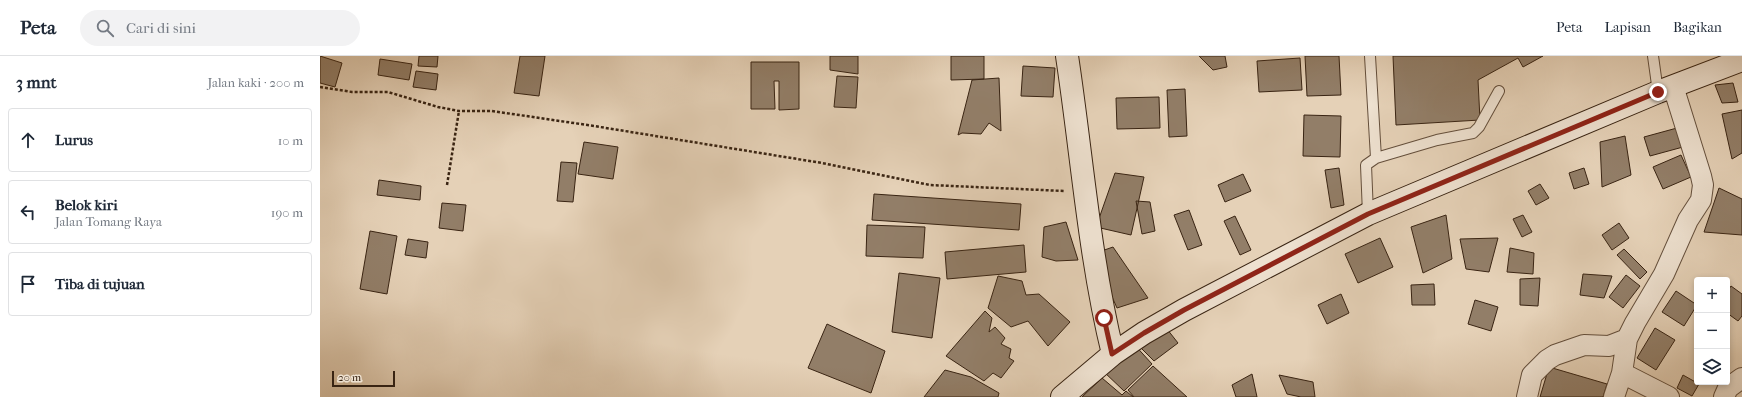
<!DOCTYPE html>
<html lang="id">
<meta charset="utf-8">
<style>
:root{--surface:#fff;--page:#f2f2f3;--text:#1f2937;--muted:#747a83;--line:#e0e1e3}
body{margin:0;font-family:"IM FELL French Canon",serif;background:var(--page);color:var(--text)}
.controls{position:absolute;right:12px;bottom:12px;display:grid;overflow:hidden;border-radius:4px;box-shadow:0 2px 6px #0003}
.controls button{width:36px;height:36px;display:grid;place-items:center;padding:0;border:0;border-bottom:1px solid var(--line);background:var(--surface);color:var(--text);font:20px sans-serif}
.scale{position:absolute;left:12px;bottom:10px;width:63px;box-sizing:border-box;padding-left:4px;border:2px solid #392413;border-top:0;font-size:11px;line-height:14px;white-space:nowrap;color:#392413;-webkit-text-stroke:3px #eee1d0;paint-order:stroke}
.stop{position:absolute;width:12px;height:12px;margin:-9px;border:3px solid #8f2418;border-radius:50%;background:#fff}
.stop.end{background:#8f2418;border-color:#fff;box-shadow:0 1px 4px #0008}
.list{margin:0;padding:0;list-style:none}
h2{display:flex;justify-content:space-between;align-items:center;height:52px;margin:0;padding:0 16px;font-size:17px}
h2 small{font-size:13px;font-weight:400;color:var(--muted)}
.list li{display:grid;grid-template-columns:26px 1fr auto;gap:12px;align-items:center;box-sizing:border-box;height:64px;margin:0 8px 8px;padding:0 8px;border:1px solid var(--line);border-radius:4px}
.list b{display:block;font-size:15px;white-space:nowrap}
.list p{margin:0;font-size:13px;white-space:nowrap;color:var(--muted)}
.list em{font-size:13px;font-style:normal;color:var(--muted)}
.icon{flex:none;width:22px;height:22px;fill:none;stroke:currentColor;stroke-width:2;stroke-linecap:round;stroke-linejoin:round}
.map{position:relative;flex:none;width:1422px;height:341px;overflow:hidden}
header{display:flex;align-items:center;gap:24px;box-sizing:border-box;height:56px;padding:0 20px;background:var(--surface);border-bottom:1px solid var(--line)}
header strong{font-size:19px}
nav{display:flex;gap:22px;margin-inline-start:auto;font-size:14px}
.search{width:280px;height:36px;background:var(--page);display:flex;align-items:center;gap:10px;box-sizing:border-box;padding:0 14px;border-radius:22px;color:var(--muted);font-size:15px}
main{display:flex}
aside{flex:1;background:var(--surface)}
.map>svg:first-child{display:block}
.building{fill:#927e68;stroke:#392413}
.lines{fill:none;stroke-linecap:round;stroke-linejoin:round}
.lane-casing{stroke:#644f3c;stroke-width:12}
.street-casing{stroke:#644f3c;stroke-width:22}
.secondary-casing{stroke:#392413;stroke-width:24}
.path{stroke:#392413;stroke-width:2.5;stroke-dasharray:3 2;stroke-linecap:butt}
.lane{stroke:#eee1d0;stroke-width:10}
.street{stroke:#eee1d0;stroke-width:20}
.secondary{stroke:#eee1d0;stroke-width:22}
.route{stroke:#8f2418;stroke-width:5}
</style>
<header>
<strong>Peta</strong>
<div class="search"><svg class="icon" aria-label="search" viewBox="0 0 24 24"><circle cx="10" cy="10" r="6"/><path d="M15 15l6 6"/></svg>Cari di sini</div>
<nav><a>Peta</a><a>Lapisan</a><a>Bagikan</a></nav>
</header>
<main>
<aside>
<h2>3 mnt<small>Jalan kaki · 200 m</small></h2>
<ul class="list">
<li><svg class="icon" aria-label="ahead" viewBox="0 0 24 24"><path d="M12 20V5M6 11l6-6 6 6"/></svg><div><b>Lurus</b></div><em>10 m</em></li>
<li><svg class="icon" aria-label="left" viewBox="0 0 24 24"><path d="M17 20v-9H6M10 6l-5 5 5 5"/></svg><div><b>Belok kiri</b><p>Jalan Tomang Raya</p></div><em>190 m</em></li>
<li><svg class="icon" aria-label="arrive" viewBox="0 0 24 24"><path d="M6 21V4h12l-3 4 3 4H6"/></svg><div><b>Tiba di tujuan</b></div></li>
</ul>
</aside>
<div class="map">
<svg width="1422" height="341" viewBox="0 0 1422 341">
<rect width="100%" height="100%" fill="#e5d1b7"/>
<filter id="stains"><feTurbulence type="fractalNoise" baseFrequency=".005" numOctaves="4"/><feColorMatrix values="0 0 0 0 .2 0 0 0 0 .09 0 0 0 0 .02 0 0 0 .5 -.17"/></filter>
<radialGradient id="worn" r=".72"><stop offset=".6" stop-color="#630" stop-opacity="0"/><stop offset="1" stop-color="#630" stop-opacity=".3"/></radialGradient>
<path class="building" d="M0 0 22 7 15 31 0 27Z
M99 0H118L117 11 98 10Z
M200 0H225L219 40 194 37Z
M510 0H538V18L510 14Z
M631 0H664V23L631 24Z
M879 0H905L907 11 893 14Z
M985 0H1019L1021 39 987 40Z
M1073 0H1223L1203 11 1198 2 1158 24 1160 64 1076 69Z
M980 2 982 34 939 36 937 5Z
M60 3 92 8 89 24 58 19Z
M431 6H479V53L459 54V25H454L455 53H431Z
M703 10 735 12 733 41 701 40Z
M96 15 118 18 116 34 93 31Z
M517 20 538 21 536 52 514 51Z
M679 22 681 75 669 67 661 78 642 77 638 79 652 24Z
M1413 27 1418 46 1402 47 1395 29Z
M865 33 867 80 849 81 847 34Z
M839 41 840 72 797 73 796 42Z
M1422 54V97L1412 103 1402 58Z
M984 59 1021 60 1020 101 983 100Z
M1357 72 1363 91 1330 100 1324 81Z
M1305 80 1311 119 1282 131 1280 86Z
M264 86 298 91 293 123 258 118Z
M1361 99 1371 121 1343 133 1333 111Z
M241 106 257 107 253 146 237 145Z
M1019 112 1024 149 1011 152 1005 114Z
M1264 112 1269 128 1254 133 1249 117Z
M795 117 824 121 811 179 776 171Z
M923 118 931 135 905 146 898 129Z
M59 124 101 130 100 144 57 139Z
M1220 128 1229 142 1216 149 1208 135Z
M1399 132 1422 143V179L1384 176Z
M554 138 701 148 699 174 552 164Z
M816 145 830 146 835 175 822 178Z
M122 147 146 149 143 175 119 172Z
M869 154 882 189 868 194 854 159Z
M1126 159 1132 203 1103 217 1091 171Z
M1203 159 1212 176 1202 181 1193 163Z
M915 160 931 194 920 199 904 165Z
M746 166 758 204 736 205 722 201 724 171Z
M1299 167 1309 182 1292 194 1282 179Z
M547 169 605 171 603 202 546 200Z
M50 175 77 180 67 238 40 233Z
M1060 182 1073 211 1038 227 1025 198Z
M1178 182 1169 216 1146 213 1140 183Z
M88 183 108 186 106 202 85 199Z
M704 189 706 216 627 223 625 196Z
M793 191 828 242 797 252 773 198Z
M1190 192 1214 197 1213 218 1187 216Z
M1304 193 1327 216 1320 223 1297 199Z
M579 217 620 222 612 282 572 276Z
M1263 218 1292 220 1284 242 1260 239Z
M1306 219 1320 230 1303 252 1289 241Z
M678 220 702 225 706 239 719 238 750 266 728 290 708 265 691 271 668 252Z
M1220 222 1218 250 1200 249V223Z
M1114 228 1115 249H1092L1091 229Z
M1411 230 1422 238V260L1418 265 1407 257V236Z
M1356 235 1377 249 1364 270 1342 256Z
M1021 238 1029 257 1007 268 998 249Z
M1155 244 1178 251 1171 275 1148 268Z
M665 255 672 262 669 276 675 271 685 282 681 288 691 293 689 302 694 305 681 322 673 317 664 325 626 300Z
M507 268 565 295 551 337 488 312Z
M1335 272 1355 284 1336 314 1317 302Z
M847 273 858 287 834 305 816 287Z
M812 286 832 308 804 335 783 315Z
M833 310 867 341H814L808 334Z
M1229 311 1287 328 1283 341H1220Z
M625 314 651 321 679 337 678 341H604Z
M932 318 937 341H916L912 329Z
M959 319 993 326 995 341H981L967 338Z
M1363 319 1379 328 1372 340 1357 332Z
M782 322 802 339 806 335 813 341H762Z"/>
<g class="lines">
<defs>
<path id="lane" d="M1333 0 1338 36
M1056 102 1117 84 1153 77 1159 71 1179 35
M1048 158 1046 109 1056 102 1050 0"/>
<path id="street" d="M1302 317 1349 341
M1207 341 1212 319 1227 304 1235 299 1264 289 1289 290 1307 283
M1294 341 1302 317 1307 283 1315 267 1344 218 1368 164 1381 144 1383 129 1381 120 1353 30
M1404 341 1408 332 1422 322"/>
<path id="secondary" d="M747 0C762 99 769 200 793 298
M742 341 793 298 824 277 864 254 1048 158 1338 36 1422 4"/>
</defs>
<use href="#lane" class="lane-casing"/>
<use href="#street" class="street-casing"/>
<use href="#secondary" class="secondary-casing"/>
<path class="path" d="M0 31 32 36H68L118 51 139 55H172L274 70 502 107 610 129 744 135
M127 129 139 55"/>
<use href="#lane" class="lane"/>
<use href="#street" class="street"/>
<use href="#secondary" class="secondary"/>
</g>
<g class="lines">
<path class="route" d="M784 262 792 298 824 277 864 254 1048 158 1338 36"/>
</g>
<rect width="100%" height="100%" filter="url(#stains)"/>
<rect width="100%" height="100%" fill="url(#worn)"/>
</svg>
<div class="controls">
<button>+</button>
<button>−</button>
<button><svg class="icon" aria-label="layers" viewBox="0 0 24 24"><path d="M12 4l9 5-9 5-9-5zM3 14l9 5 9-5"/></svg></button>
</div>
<div class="scale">20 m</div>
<div class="stop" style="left:784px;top:262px"></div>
<div class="stop end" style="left:1338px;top:36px"></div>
</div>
</main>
